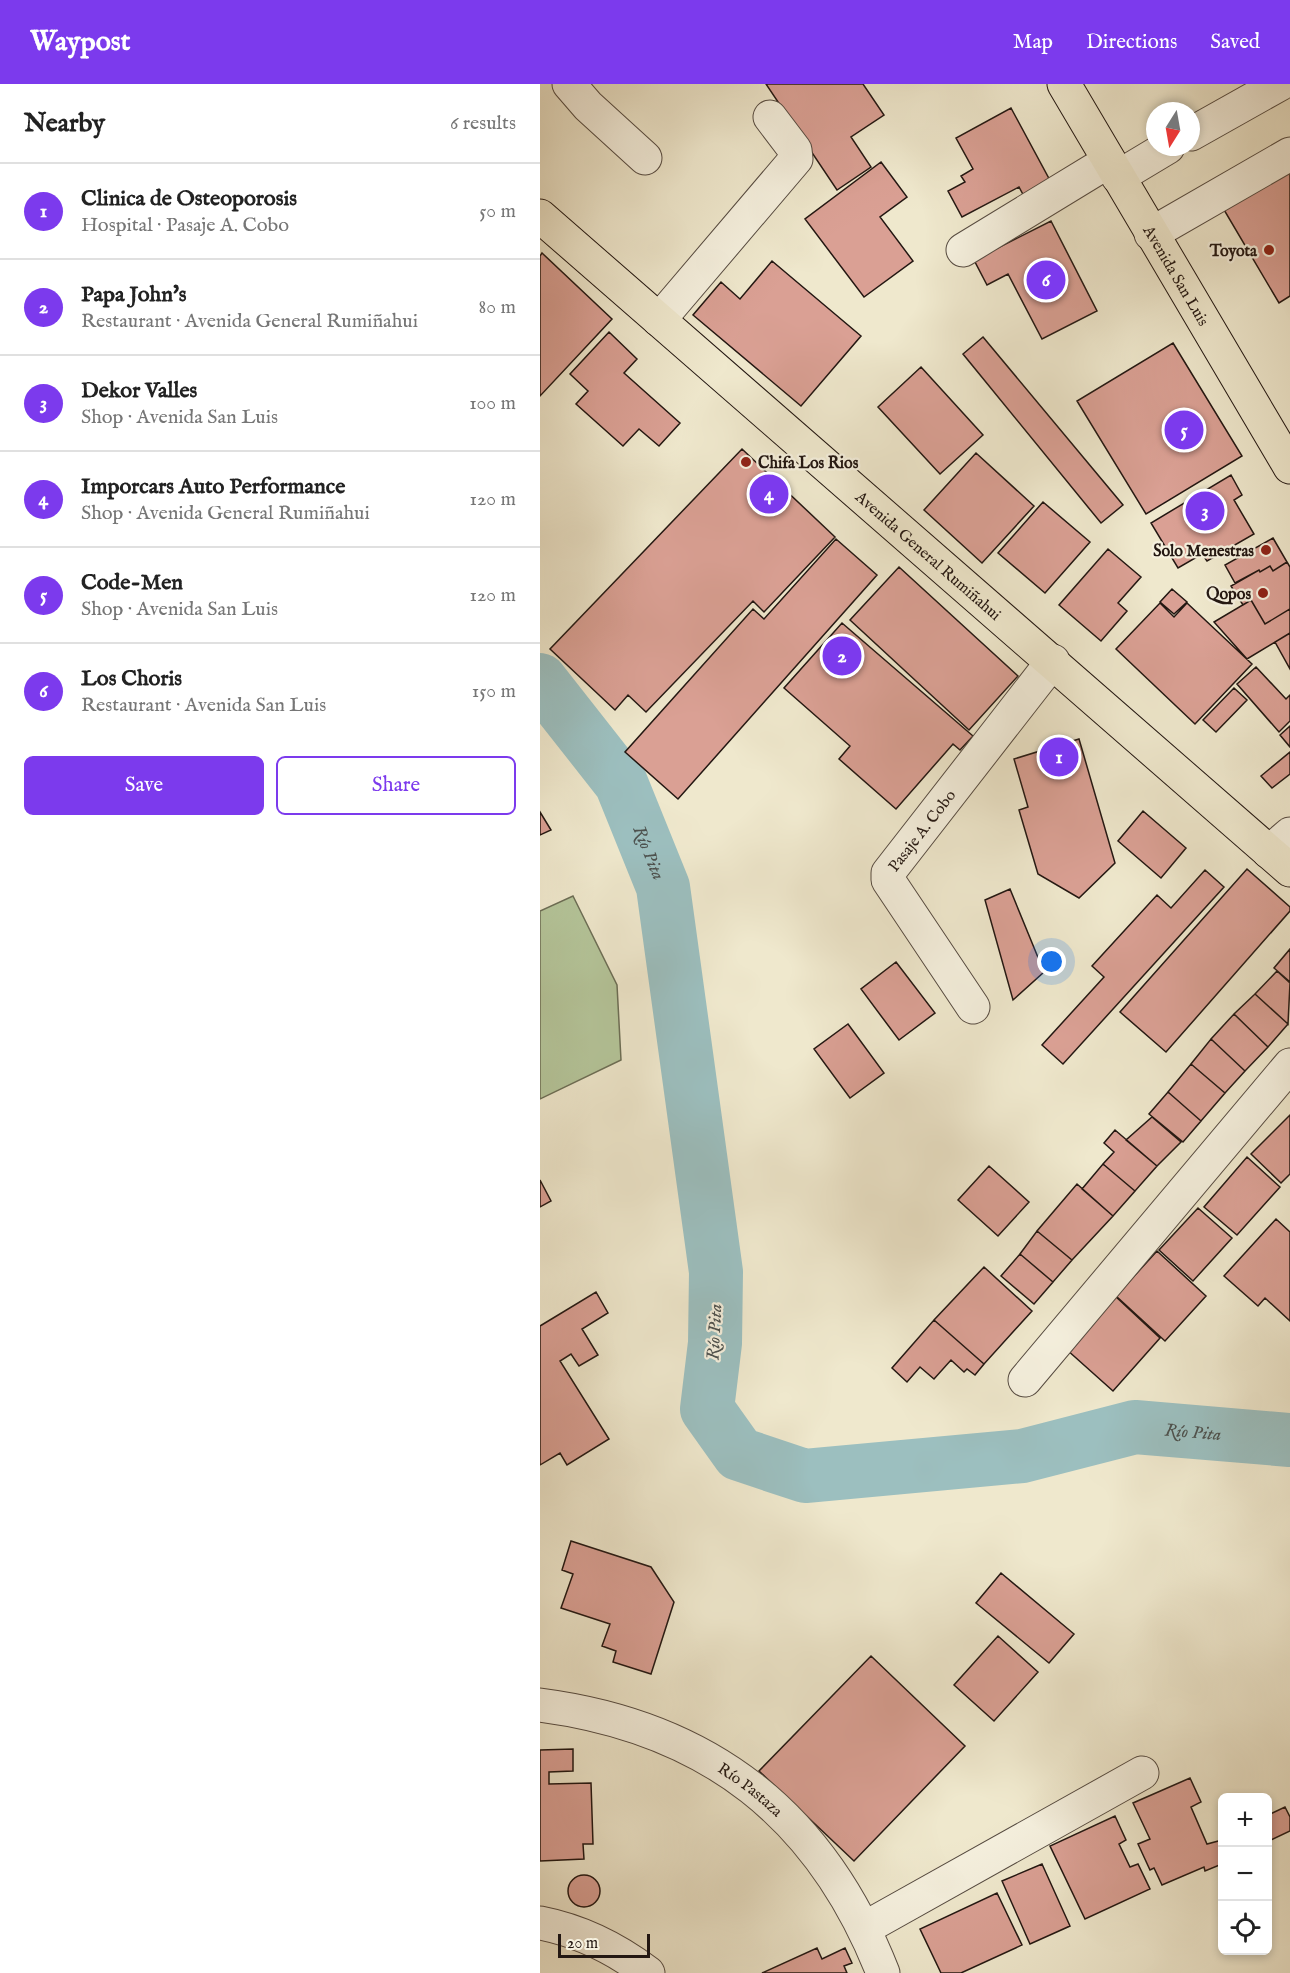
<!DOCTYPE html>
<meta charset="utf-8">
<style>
:root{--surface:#fff;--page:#f6f6f6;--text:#222;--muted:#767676;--line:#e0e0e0;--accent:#7c3aed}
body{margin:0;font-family:"IM FELL English",serif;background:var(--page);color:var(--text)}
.controls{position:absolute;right:18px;bottom:18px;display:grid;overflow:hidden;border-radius:9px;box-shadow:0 3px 9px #0003}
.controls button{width:54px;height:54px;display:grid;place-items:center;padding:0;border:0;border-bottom:2px solid var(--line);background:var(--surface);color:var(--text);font:30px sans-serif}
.compass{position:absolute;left:606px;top:18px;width:54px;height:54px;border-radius:50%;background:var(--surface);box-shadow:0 3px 9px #0003;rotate:191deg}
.scale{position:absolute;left:18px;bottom:15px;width:92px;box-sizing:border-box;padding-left:6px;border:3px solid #231712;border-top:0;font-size:16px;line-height:21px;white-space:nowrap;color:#231712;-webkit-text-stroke:4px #f5f0de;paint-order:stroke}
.you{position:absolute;left:512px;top:878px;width:21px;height:21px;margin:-15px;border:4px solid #fff;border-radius:50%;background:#1a73e8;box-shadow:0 0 0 9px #1a73e833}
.badge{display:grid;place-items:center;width:39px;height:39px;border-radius:50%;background:var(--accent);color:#fff;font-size:20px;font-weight:700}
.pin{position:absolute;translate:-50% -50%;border:3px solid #fff;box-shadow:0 2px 6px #0006}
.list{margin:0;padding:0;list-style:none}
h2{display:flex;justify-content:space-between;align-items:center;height:78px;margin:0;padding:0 24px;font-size:26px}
h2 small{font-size:20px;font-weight:400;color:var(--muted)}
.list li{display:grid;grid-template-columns:39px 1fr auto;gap:18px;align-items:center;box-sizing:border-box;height:96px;padding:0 24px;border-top:2px solid var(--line)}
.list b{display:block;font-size:22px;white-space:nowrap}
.list p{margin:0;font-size:20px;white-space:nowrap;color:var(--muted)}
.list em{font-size:20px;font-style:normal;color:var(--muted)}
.actions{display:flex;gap:12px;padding:18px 24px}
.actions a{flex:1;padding:14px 0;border:2px solid var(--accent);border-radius:9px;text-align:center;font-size:21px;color:var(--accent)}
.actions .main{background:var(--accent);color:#fff}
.icon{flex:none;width:33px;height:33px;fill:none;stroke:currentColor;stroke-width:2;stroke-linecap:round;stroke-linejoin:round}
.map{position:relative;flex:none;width:750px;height:1889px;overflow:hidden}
header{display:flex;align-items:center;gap:36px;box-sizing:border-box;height:84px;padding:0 30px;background:var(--accent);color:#fff}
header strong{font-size:28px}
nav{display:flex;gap:33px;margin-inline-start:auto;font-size:21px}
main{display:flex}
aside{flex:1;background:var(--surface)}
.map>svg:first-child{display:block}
.green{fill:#b5c69b;stroke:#6c6e56;stroke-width:1.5}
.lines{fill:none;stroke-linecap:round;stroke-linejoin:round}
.river{stroke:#9cbfbf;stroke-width:54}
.building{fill:#daa094;stroke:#231712;stroke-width:1.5}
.minor-casing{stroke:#564b41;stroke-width:35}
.highway-casing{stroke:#231712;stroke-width:35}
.minor{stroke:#f5f0de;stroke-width:33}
.highway{stroke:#efe8cd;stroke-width:33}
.poi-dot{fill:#8f2418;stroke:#f5f0de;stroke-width:2}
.labels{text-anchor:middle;stroke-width:4.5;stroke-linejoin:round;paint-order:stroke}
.poi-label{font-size:16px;font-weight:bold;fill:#231712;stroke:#f5f0de;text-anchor:end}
.street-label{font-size:16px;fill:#231712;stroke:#f5f0de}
.water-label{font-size:18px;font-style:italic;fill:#4d524f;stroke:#f5f0de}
</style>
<header>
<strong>Waypost</strong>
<nav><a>Map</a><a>Directions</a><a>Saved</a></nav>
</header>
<main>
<aside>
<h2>Nearby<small>6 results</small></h2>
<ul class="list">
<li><span class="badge">1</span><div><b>Clinica de Osteoporosis</b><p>Hospital · Pasaje A. Cobo</p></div><em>50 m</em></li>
<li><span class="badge">2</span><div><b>Papa John's</b><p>Restaurant · Avenida General Rumiñahui</p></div><em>80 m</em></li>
<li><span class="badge">3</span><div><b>Dekor Valles</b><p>Shop · Avenida San Luis</p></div><em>100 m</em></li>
<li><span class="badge">4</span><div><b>Imporcars Auto Performance</b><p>Shop · Avenida General Rumiñahui</p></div><em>120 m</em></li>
<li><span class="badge">5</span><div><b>Code-Men</b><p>Shop · Avenida San Luis</p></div><em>120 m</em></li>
<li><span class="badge">6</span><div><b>Los Choris</b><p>Restaurant · Avenida San Luis</p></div><em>150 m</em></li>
</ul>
<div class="actions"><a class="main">Save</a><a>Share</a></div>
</aside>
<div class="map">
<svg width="750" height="1889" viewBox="0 0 750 1889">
<rect width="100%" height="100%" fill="#efe8cd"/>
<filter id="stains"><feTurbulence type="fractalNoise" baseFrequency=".00333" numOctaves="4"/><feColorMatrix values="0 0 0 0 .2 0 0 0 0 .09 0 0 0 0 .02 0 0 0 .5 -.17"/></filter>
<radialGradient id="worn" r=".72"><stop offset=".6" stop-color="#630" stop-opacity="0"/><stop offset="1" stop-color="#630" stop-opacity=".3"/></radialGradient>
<path class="green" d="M33 812 77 901 81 976 0 1015V827Z"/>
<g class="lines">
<path class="river" id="s1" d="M0 596 81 699 123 803 176 1188 175 1259 167 1325 199 1370 265 1392 482 1372 595 1343 750 1356"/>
</g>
<path class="building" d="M226 0H323L344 31 311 53 331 83 297 106Z
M471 24 513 102 486 116 479 103 422 133 408 107 425 98 421 92 433 85 416 54Z
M341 78 367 113 340 133 373 177 324 213 265 135Z
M750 79V212L739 219 680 119Z
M511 137 557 227 502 255 468 190 447 201 434 176Z
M2 169 72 235 0 312V172Z
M232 177 321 252 261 322 153 231 181 198 200 215Z
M69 248 97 275 84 289 140 339 119 362 99 345 83 362 36 320 48 307 30 290Z
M443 253 583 421 561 439 423 270Z
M633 259 702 372 606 430 537 317Z
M381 283 443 351 400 390 338 323Z
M202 365 295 453 224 528 213 517 106 628 88 611 75 626 10 565Z
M436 369 494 422 442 479 384 426Z
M691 391 702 411 694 416 714 450 667 477 662 470 638 484 611 439Z
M503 418 550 458 505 509 458 469Z
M733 454 747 478 733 487 730 482 720 488 719 486 695 499 685 481Z
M296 455 337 491 138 715 85 668 213 525 224 535Z
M568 465 601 493 578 519 587 527 561 557 519 521Z
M747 478 750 483V525L725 540 711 516 703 521 691 502 719 486 720 488 730 482 733 487Z
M359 483 478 592 429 646 310 536Z
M632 505 647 518 634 530 620 518Z
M711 516 725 540 750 525V549L707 575 674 538Z
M620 519 634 533 647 519 712 580 655 640 576 565Z
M302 539 433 652 420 666 413 660 356 725 299 675 310 662 244 604Z
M750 549V585L735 558Z
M716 583 746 615 750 611V637L739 648 697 600Z
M694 604 707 616 676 648 663 636Z
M750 642V663L740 651Z
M539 655 575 779 539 814 498 790 479 726 488 723 474 675Z
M750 668V690L732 704 721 692Z
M603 727 646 764 621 794 578 757Z
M0 728 11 746 0 751Z
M707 785 750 823V827L626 968 580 928Z
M665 786 684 803 523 980 502 961 564 893 552 882 617 811 631 824Z
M470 805 504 888 473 916 445 816Z
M750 865V898L734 884Z
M356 878 395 929 359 956 321 905Z
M737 887 750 899 748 940 715 910Z
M715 910 748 940 728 963 694 930Z
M694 930 728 963 705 987 671 955Z
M308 940 344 989 310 1014 274 965Z
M671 955 705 987 685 1009 651 980Z
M651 980 685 1009 661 1037 628 1008Z
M628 1008 661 1037 643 1058 609 1030Z
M750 1031V1090L741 1099 711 1070Z
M612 1033 641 1058 617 1082 586 1056Z
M575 1046 617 1082 595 1107 563 1080 574 1068 564 1059Z
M707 1073 740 1103 697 1151 664 1123Z
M563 1080 595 1107 573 1132 542 1105Z
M449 1082 489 1118 458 1152 418 1116Z
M0 1096 11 1117 0 1123Z
M537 1100 573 1132 532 1176 497 1147Z
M658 1124 692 1154 653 1197 619 1166Z
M736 1135 750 1148V1237L725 1214 718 1222 684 1192Z
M497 1147 532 1176 513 1198 480 1170Z
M617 1167 666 1212 625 1257 576 1212Z
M480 1170 513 1198 494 1220 461 1192Z
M444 1183 492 1227 444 1280 394 1236Z
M56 1208 68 1229 42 1245 58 1271 39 1282 31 1270 20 1277 69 1355 27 1381 20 1369 0 1381V1242Z
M574 1211 620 1254 573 1307 526 1265Z
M394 1236 444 1280 435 1291 427 1285 424 1288 411 1276 394 1295 380 1283 367 1298 352 1284Z
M31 1457 111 1483 134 1518 111 1590 73 1578 76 1567 62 1562 70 1540 21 1524 33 1490 22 1486Z
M461 1489 534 1550 509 1579 436 1519Z
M458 1552 498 1588 454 1637 414 1601Z
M331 1572 425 1662 314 1777 219 1687Z
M33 1665V1687L9 1688V1700L51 1699 53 1760H43L44 1775 0 1777V1666Z
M650 1694 661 1718 651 1723 667 1760 682 1756V1780L665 1787 664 1783 622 1801 614 1784 610 1786 598 1760 610 1755 593 1719Z
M745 1723 750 1733V1747L731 1756 728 1749V1731Z
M575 1732 586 1756 579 1760 590 1783 598 1780 610 1805 545 1835 510 1762Z
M502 1780 530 1842 490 1860 462 1797Z
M28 1807a16 16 0 1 1 32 0a16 16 0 1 1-32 0Z
M457 1809 482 1861 421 1889H401L380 1845Z
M277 1864 282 1875 305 1864 312 1879 304 1882 307 1889H222Z"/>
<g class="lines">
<defs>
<g id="minor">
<path d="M29 0 48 22 105 74"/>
<path d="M651 50 740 0"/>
<path d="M578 93 628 63"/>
<path d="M611 150 750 70"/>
<path d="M423 166 569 77"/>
<path d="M119 236 256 75 255 66 230 33"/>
<path d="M729 768 750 750"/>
<path id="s2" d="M433 923 348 796V789L513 577"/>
<path d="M485 1296 750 981"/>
<path id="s3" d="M0 1621C169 1643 281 1731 343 1889"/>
<path d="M0 1839C41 1847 75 1864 108 1889"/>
<path d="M325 1844 602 1689"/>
</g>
<g id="highway">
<path id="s4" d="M524 0 750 383"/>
<path id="s5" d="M0 132 750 786"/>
</g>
</defs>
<use href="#minor" class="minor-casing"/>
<use href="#highway" class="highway-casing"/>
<use href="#minor" class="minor"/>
<use href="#highway" class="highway"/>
</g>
<g class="poi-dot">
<circle cx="729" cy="166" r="6"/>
<circle cx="206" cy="378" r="6"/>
<circle cx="726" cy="466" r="6"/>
<circle cx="723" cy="509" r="6"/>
</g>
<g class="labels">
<g class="poi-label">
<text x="717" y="172">Toyota</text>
<text x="218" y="384" text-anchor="start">Chifa Los Rios</text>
<text x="714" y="472">Solo Menestras</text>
<text x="711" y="515">Qopos</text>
</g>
<g class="street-label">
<text dy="6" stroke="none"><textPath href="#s4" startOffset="222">Avenida San Luis</textPath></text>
<text dy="6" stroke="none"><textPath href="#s5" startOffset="516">Avenida General Rumiñahui</textPath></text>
<text dy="6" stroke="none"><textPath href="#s2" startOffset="214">Pasaje A. Cobo</textPath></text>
<text dy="6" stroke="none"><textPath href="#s3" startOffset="230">Río Pastaza</textPath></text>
</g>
<g class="water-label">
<text dy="6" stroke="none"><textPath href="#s1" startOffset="206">Río Pita</textPath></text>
<text transform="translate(174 1248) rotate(-87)" y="6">Río Pita</text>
<text dy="6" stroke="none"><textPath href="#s1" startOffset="1287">Río Pita</textPath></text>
</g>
</g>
<rect width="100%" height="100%" filter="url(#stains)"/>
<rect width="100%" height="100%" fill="url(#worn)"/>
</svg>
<div class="controls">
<button>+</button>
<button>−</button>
<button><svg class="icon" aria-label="locate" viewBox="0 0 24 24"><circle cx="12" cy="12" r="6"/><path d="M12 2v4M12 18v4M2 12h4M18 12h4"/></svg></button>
</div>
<svg class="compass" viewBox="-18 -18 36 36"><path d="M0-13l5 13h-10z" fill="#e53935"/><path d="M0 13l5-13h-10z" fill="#767676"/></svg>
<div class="scale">20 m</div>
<div class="you"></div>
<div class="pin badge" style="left:519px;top:673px">1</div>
<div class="pin badge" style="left:302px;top:572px">2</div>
<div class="pin badge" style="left:665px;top:427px">3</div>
<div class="pin badge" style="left:229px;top:410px">4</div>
<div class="pin badge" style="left:644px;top:346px">5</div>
<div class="pin badge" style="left:506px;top:196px">6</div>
</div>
</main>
